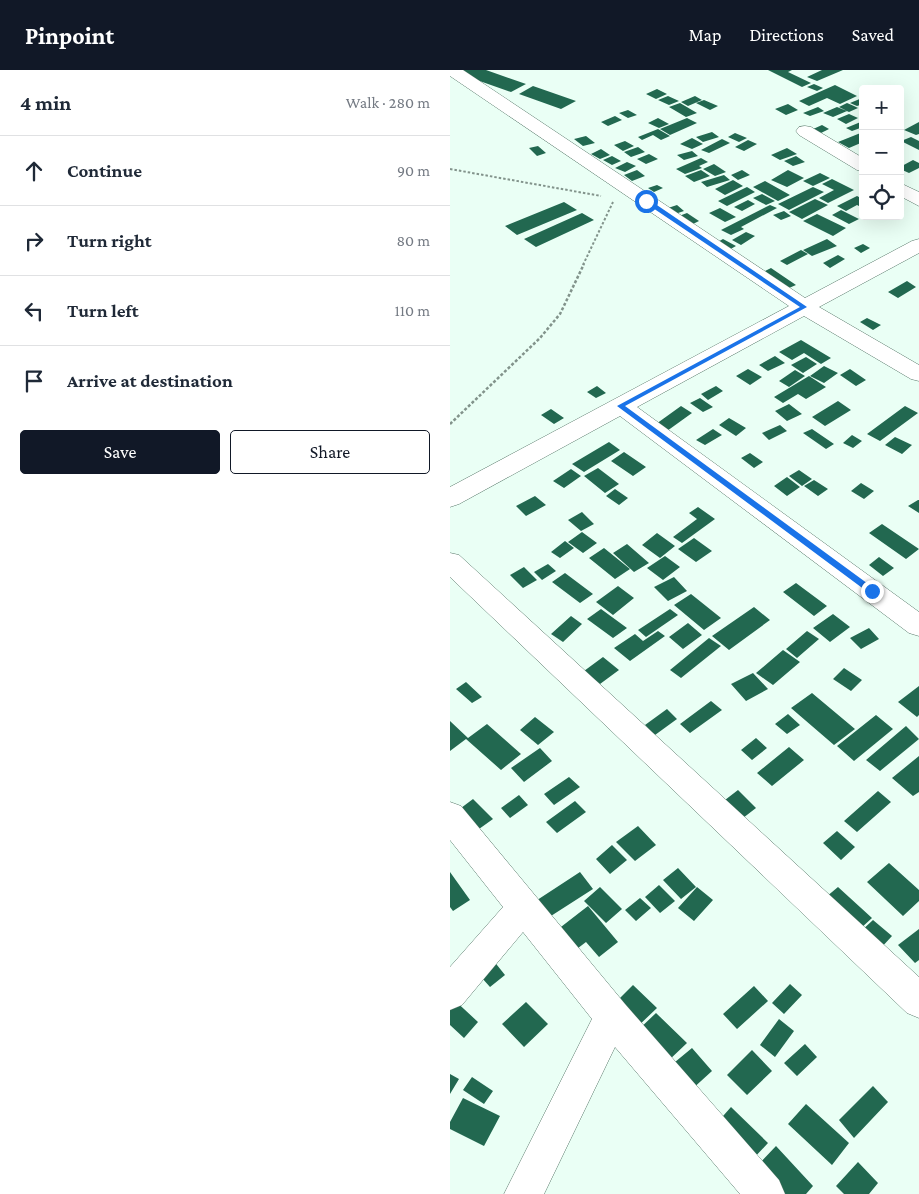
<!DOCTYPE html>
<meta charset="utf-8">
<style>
:root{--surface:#fff;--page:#f6f6f7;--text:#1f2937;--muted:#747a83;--line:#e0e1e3;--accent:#111827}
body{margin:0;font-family:"Crimson Pro",serif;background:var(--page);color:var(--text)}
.controls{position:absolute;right:15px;top:15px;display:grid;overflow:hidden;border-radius:5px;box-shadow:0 5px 20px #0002}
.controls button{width:45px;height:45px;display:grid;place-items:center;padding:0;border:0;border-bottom:1px solid var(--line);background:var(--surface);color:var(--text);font:25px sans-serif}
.stop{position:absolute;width:15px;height:15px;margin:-11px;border:4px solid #1a73e8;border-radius:50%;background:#fff}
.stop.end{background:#1a73e8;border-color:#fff;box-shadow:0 1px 5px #0008}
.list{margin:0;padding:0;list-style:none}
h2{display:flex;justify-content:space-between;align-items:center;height:65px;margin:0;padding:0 20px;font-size:21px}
h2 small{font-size:16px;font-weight:400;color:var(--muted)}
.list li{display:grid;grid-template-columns:32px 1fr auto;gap:15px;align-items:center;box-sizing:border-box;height:70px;padding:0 20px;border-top:1px solid var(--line)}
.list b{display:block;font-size:19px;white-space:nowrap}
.list em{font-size:16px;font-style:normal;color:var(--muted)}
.actions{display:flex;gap:10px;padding:15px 20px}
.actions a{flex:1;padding:11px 0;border:1px solid var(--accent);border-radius:5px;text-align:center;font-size:18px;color:var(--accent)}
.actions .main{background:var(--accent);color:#fff}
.icon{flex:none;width:28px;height:28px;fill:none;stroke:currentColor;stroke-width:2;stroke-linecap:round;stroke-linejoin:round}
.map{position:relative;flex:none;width:469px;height:1124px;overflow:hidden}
header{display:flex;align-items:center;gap:30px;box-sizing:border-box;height:70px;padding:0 25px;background:var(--accent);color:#fff}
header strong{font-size:24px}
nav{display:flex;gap:28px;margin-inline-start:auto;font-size:18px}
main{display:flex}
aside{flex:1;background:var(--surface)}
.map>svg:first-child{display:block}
.building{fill:#226850}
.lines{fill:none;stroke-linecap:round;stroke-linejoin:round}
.minor-casing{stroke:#577769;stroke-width:1}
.path-far1{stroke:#82938b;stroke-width:2;stroke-dasharray:2.5 2;stroke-linecap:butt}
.path{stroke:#82938b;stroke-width:2.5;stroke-dasharray:3 2;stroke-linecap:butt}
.minor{fill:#fff;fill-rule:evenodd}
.route{fill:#1a73e8}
</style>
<header>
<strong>Pinpoint</strong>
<nav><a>Map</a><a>Directions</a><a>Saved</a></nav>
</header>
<main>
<aside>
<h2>4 min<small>Walk · 280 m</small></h2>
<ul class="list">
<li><svg class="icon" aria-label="ahead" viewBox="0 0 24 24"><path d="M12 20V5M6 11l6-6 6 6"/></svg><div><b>Continue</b></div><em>90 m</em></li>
<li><svg class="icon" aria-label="right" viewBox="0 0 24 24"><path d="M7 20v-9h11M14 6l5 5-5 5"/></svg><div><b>Turn right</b></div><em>80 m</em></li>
<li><svg class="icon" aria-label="left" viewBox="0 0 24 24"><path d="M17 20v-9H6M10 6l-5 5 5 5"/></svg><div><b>Turn left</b></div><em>110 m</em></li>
<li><svg class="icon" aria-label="arrive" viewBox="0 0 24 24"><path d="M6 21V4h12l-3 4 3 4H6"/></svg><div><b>Arrive at destination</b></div></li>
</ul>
<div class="actions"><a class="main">Save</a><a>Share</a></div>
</aside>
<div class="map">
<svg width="469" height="1124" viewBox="0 0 469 1124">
<rect width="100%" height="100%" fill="#eafff5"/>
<path class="building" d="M12 0H36L76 14 61 22 7 3Z
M318 0H342L338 2 361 13 352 17Z
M372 0H393L367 11 357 7Z
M364 14 373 18 367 21 357 17Z
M385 15 407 26 390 34 377 28 359 36 349 31Z
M83 16 126 31 111 39 69 24Z
M207 19 217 24 206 29 196 24Z
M218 26 229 31 219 35 208 30Z
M245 26 252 30 238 36 231 32Z
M412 28 413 34 407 36 400 33Z
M254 30 268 36 260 40 246 33Z
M230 33 247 43 236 47 219 37Z
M397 33 404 36 408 38 399 42 389 37Z
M338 34 348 40 336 45 325 39Z
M368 37 374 41 360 46 353 43Z
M387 37 397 41 383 47 373 43Z
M178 40 187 45 178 48 169 43Z
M399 44 408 48 396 54 387 49Z
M165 46 172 50 158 56 151 52Z
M208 48 219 54 209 58 198 53Z
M237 48 247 53 220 65 210 59Z
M413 51V57L402 61 396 58Z
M469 52V64L466 65 454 60Z
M372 55 379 59 369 64 361 60Z
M208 59 220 66 211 70 203 65 192 70 188 67Z
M262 62 269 67 253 72 246 67Z
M413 62V72L399 78 388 72Z
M285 63 297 68 289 72 278 67Z
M136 66 145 73 133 76 124 69Z
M461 67 469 71V80L451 71Z
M242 68 253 74 242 79 230 74Z
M272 69 280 73 259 83 251 80Z
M298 70 307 74 294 81 285 77Z
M175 71 184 76 173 81 164 75Z
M88 76 96 83 87 86 79 78Z
M188 77 195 82 181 87 174 82Z
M337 78 347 84 330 90 321 85Z
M151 79 160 85 150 89 141 84Z
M242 81 248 86 234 90 227 85Z
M199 84 208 89 196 94 187 89Z
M162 86 171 91 162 95 153 90Z
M346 86 355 92 343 96 334 91Z
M251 88 258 92 249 96 252 98 235 104 226 99Z
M463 90 469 93V98L459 103 450 99V97Z
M177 92 186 96 175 102 165 98Z
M264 94 276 102 265 106 253 99Z
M187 100 195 106 182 111 174 105Z
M251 100 260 106 244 112 235 106Z
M292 100 300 105 288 110 281 105Z
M338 100 354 108 337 117 321 110Z
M370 103 380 108 363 116 353 111Z
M274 105 280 110 257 117 251 112Z
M382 109 404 120 378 133 369 128 384 120 372 114Z
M283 110 293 116 275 125 265 119Z
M315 111 340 125 328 131 303 117Z
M207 115 213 118 204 122 198 118Z
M297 117 305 122 277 136 268 131Z
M363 117 374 122 339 140 328 134Z
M312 124 325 131 316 135 303 128Z
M407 126 413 129V138L407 135 396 141 387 136Z
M365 129 378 135 352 149 339 142Z
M298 130 305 134 292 141 284 137Z
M114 132 127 140 67 165 55 156Z
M227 135 234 141 225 144 218 138Z
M320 135 327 138 291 157 294 159 281 165 271 160Z
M270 138 286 147 275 152 259 143Z
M391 140 409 149 399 154 382 145Z
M334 141 341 146 331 150 323 145Z
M132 143 144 150 86 177 74 169Z
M237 143 249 151 241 155 229 146Z
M367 144 396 158 383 166 353 151Z
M296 162 305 166 291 175 282 170Z
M273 169 286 176 277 181 264 174Z
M377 169 387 176 362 186 353 180Z
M413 174 420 178 411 183 404 178Z
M351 180 358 184 337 195 330 191Z
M388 185 395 189 380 198 373 193Z
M321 198 346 215 332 221 307 205Z
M457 211 466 217 448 228 438 222Z
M417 248 431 255 423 260 410 252Z
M351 270 381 288 371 294 354 283 342 290 329 282Z
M325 286 335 293 318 301 309 295Z
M356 287 367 294 353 303 341 295Z
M374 296 388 303 374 313 360 306Z
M298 299 312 307 300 315 286 306Z
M400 299 416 310 406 316 390 305Z
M345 300 355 306 339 317 329 311Z
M359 306 376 317 356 329 348 324 333 333 324 327Z
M147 316 156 323 146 328 137 322Z
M266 316 273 321 258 330 251 324Z
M250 328 263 337 253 342 240 333Z
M388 331 401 340 375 356 362 347Z
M339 334 352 344 337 351 325 341Z
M231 336 242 343 217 361 206 354Z
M455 336 468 343 430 371 417 364Z
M101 339 114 348 104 354 91 345Z
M279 348 296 358 286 366 269 355Z
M330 355 337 361 319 370 312 363Z
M263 359 272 365 255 375 246 370Z
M362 359 384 374 376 379 353 363Z
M402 365 412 371 403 378 393 373Z
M445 367 462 375 452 384 435 375Z
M159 372 170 380 134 402 122 394Z
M174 382 196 397 183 406 161 391Z
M300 383 313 392 304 398 291 388Z
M148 398 169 414 155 423 134 406Z
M121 399 131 406 114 418 103 411Z
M349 400 362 409 352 416 339 406Z
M337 407 350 417 337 426 324 416Z
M364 410 378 419 368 426 354 416Z
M411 413 424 421 414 429 401 421Z
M165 419 178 428 169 435 156 426Z
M85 426 96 435 76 446 66 436Z
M468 430H469V443L458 436Z
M248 437 265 449 232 473 223 467 247 449 239 443Z
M132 442 144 454 131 461 118 450Z
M432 454 469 479 456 489 419 463Z
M132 462 147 473 133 483 118 472Z
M207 463 225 476 210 488 192 475Z
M244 468 262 481 246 492 228 479Z
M115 471 124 478 110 488 101 482Z
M177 474 199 493 184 502 163 483Z
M154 478 180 499 165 509 139 488Z
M215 486 230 497 213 510 197 498Z
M429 487 444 498 433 506 419 495Z
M98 494 106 501 92 510 84 502Z
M74 497 87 510 73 518 60 505Z
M115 503 143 524 130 533 102 512Z
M224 507 237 521 218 531 204 517Z
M346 513 377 536 364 546 333 522Z
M168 516 184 528 163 545 146 532Z
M241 524 271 548 254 560 224 535Z
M304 537 320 550 279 580 262 566Z
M151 539 177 558 163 568 137 549Z
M220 539 228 545 196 567 188 560Z
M383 544 400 557 380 572 363 558Z
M121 546 132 554 113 572 101 564Z
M238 553 252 565 233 579 219 567Z
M419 558 429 569 411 579 400 568Z
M208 561 215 566 180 591 164 578 185 564 193 571Z
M357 561 369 569 347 588 336 579Z
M259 568 271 576 231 608 220 600Z
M333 580 350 592 323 615 306 603Z
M153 587 169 600 150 614 134 601Z
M394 598 412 610 401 621 383 609Z
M303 603 318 619 296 631 281 614Z
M16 612 32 627 22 633 6 619Z
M469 616V645L467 647 448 632Z
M362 623 405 659 384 675 341 638Z
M261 631 272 640 240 663 230 654Z
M217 639 227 649 205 665 195 655Z
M338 644 350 655 337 664 325 654Z
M426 645 443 659 404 691 387 676Z
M85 647 104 662 88 675 70 660Z
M0 651 18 668 37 654 71 684 51 700 16 669 0 681Z
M456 656 469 669 430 701 416 690Z
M306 668 317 678 302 690 291 680Z
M339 677 354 690 322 716 307 703Z
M90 678 102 691 74 712 61 698Z
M469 686V722L463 726 442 708Z
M119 707 130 717 104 735 94 724Z
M288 720 306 738 293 748 275 730Z
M428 721 441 732 407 762 394 751Z
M69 725 78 735 60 748 51 738Z
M23 729 43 749 22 764 3 744Z
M125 731 136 742 107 763 96 752Z
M188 756 206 775 185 791 166 772Z
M387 761 405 777 391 790 373 773Z
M162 775 177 790 160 804 146 789Z
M439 793 469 820V831L453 846 417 812Z
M228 798 246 817 231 829 213 810Z
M0 802 20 830 3 841 0 837Z
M130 802 143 819 90 853 78 836Z
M209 815 225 831 210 843 195 827Z
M150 817 172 839 156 853 134 831Z
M247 817 263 830 244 851 228 838Z
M388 817 422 848 410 859 376 827Z
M190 828 201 838 186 851 175 840Z
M138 836 168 872 149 887 136 872 115 888 98 867Z
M423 850 442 866 430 879 410 862Z
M469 859V890L465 893 448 875Z
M39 885 55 905 40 917 23 898Z
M340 914 352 925 334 944 322 933Z
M183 915 207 938 185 959 162 936Z
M304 916 318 931 287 959 273 944Z
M0 926 28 952 14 968 0 955Z
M76 932 98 954 74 977 52 954Z
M206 943 237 973 217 992 186 962Z
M329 949 344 961 325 987 310 975Z
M355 974 367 987 347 1006 334 993Z
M242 978 262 1001 240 1021 219 997Z
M302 980 322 1001 297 1025 277 1005Z
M0 1004 9 1009 0 1024Z
M22 1007 43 1021 34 1034 13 1020Z
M423 1016 438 1032 404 1068 389 1050Z
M13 1028 50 1046 34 1076 0 1059V1052Z
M356 1034 399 1073 382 1095 338 1054Z
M281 1037 318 1073 302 1090 266 1054Z
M326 1076 363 1116 356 1124H334L308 1095Z
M408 1092 428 1113 419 1124H394L386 1116Z"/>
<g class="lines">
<defs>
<path id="minor" d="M0 0H13L355 228 462 171 469 169V183L369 237 469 295V311L461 309 354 246 187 337 469 542V566L459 563 170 346 9 434 0 437V417L339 236 0 6Z
M355 56 361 57 413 88V101L407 100 349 65 346 61 349 57Z
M450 113 469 122V136L450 126Z
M0 483 9 485 469 907V948L457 943 0 507Z
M0 732 11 736 175 934 329 1110 335 1124H290L165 977 94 1124H54L142 949 73 862 12 935 0 940V897L53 837 0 770Z"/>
</defs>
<use href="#minor" class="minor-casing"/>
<path class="path-far1" d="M0 99 151 126
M133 195 163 132"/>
<path class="path" d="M0 354 90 268 110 244 134 194"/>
<use href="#minor" class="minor"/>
</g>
<path class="route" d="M194 129H198L357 237 175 336 425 519V523H419L167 336 350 237 194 132Z"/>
</svg>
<div class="controls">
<button>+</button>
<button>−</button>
<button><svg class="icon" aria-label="locate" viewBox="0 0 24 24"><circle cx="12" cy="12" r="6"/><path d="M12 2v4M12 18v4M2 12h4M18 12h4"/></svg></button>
</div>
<div class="stop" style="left:196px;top:131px"></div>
<div class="stop end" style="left:422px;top:521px"></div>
</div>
</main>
